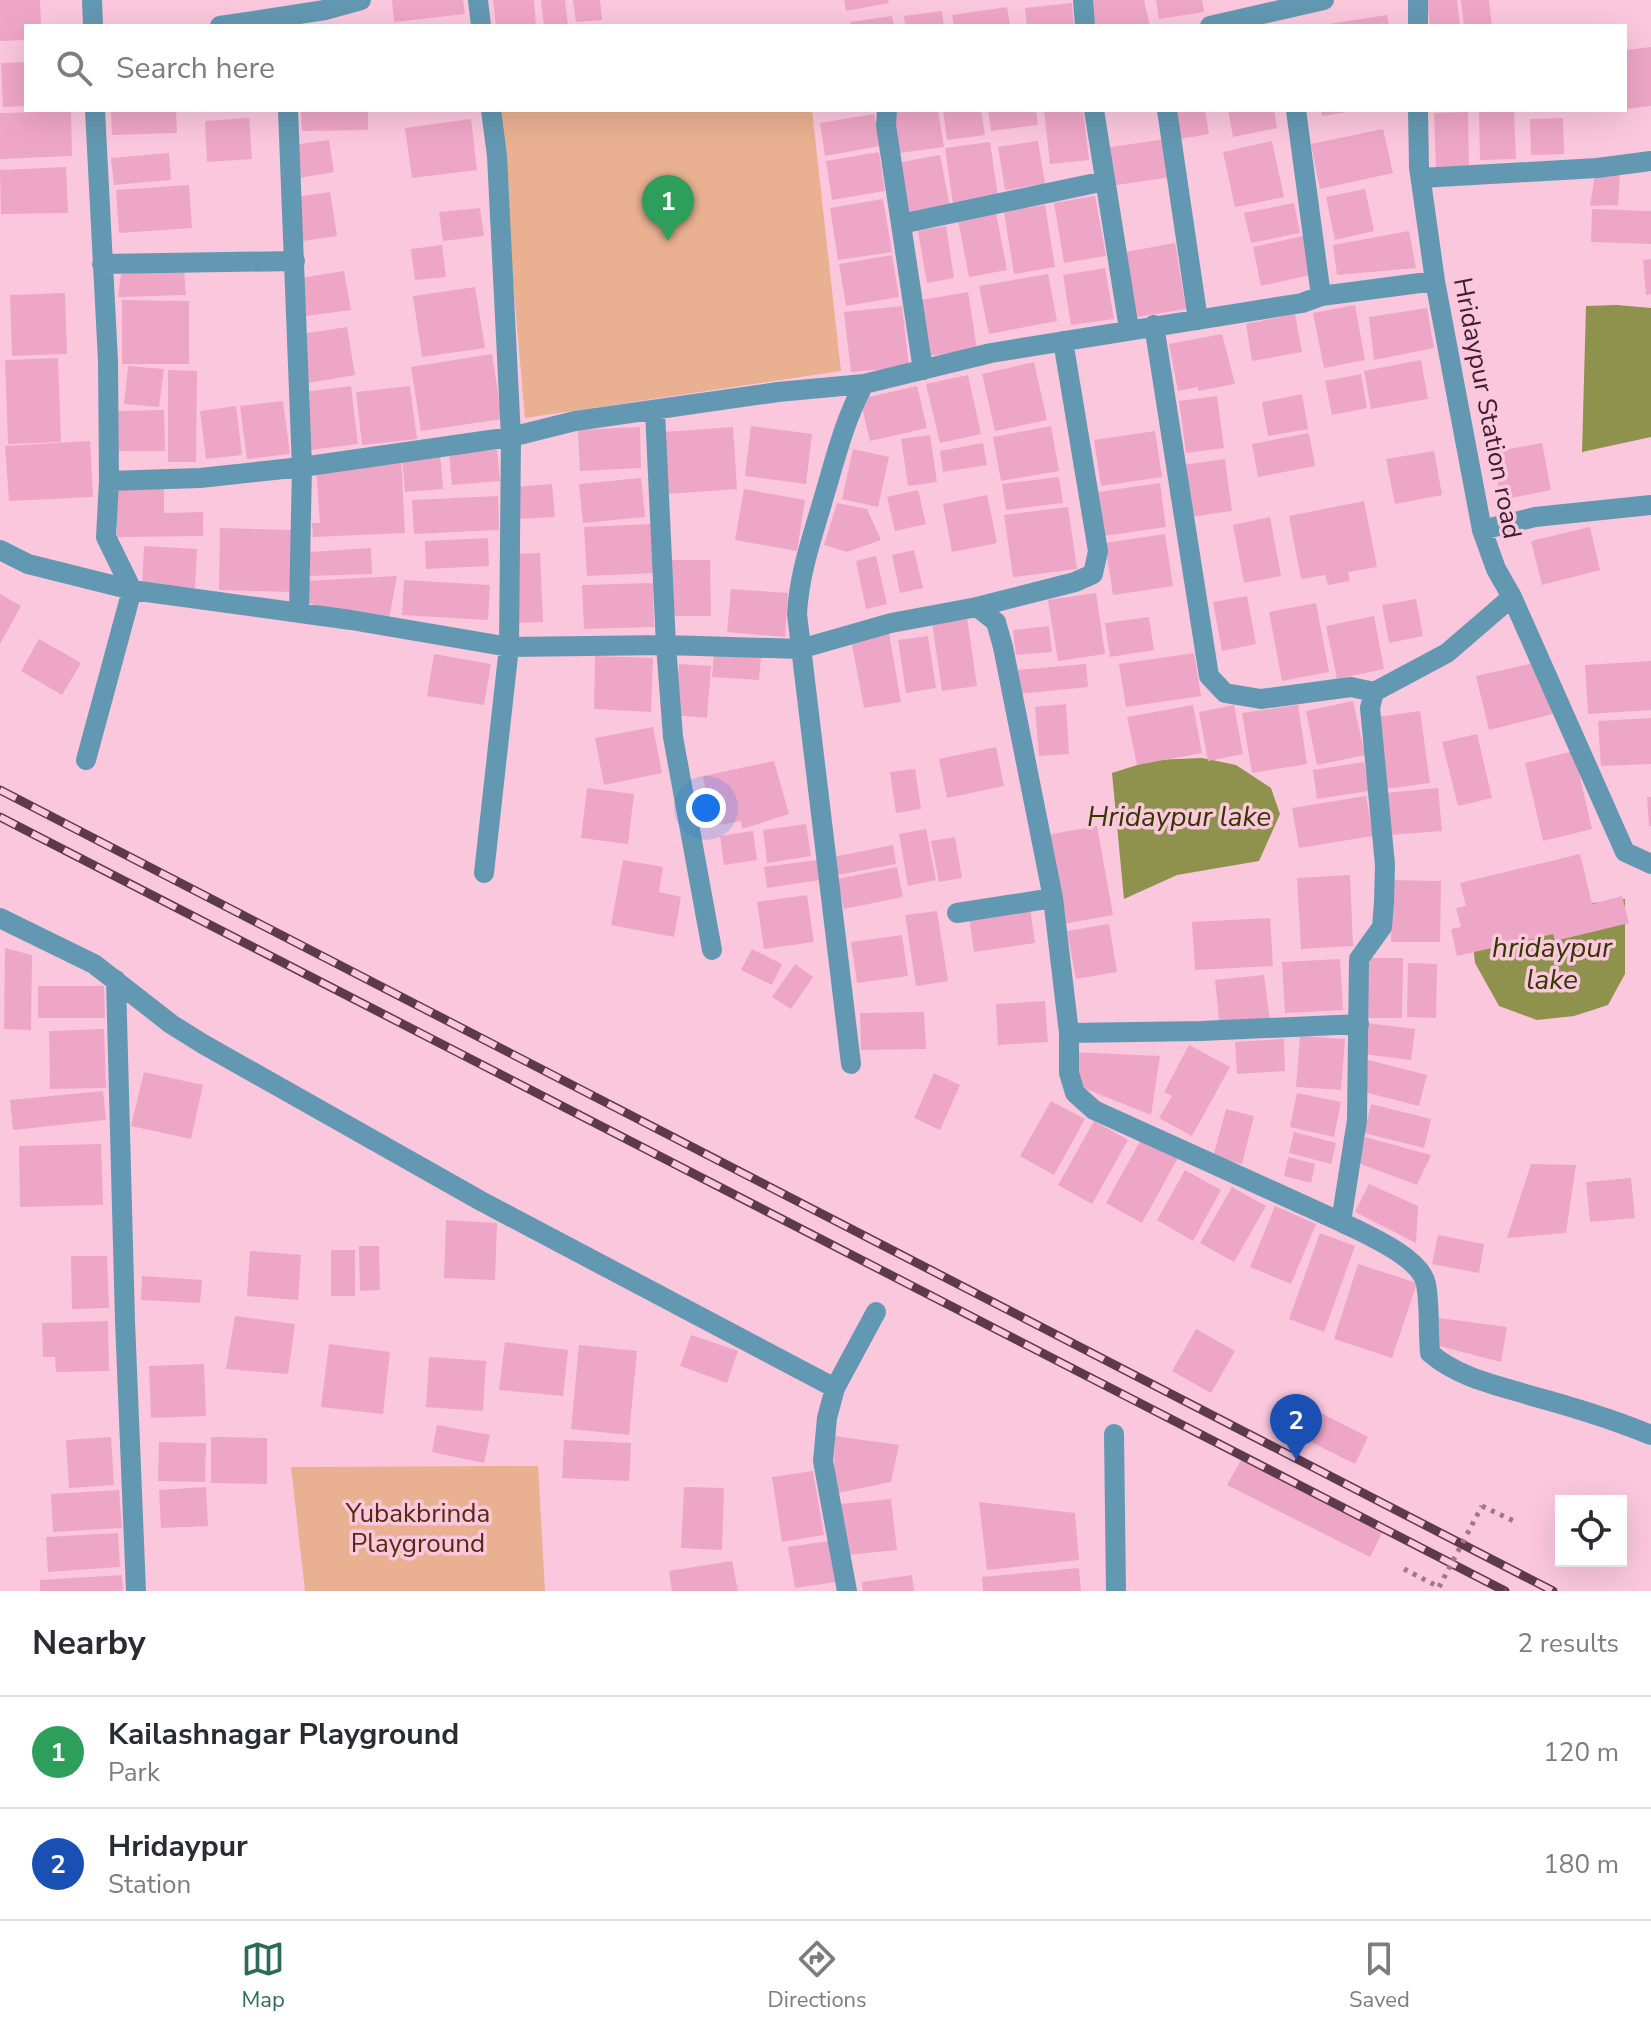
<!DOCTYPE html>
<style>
:root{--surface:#fff;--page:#f7f7f7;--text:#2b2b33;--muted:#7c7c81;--line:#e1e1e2;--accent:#2c6b58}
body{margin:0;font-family:"Nunito Sans",sans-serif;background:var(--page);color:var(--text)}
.controls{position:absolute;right:24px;bottom:24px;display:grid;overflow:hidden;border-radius:0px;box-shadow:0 8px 32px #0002}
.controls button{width:72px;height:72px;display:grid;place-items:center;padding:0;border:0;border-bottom:2px solid var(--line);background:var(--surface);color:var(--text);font:40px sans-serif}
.you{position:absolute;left:706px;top:808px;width:28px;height:28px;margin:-20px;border:6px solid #fff;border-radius:50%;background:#1a73e8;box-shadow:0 0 0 12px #1a73e833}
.badge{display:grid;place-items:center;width:52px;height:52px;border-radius:50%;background:var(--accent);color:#fff;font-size:26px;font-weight:700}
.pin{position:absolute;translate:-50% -66px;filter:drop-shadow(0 2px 4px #0008)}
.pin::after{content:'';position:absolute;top:42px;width:28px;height:24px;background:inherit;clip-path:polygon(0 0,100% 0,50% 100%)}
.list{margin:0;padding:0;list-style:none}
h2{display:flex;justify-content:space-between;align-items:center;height:104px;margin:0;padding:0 32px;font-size:34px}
h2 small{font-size:26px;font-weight:400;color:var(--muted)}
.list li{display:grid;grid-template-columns:52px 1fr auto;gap:24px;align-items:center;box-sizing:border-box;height:112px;padding:0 32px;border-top:2px solid var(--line)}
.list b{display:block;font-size:30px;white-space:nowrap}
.list p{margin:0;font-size:26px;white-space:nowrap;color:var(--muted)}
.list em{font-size:26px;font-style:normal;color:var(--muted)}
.icon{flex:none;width:44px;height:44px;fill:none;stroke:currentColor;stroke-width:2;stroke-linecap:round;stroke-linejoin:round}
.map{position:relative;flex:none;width:1651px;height:1591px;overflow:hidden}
.search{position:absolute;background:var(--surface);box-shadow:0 8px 32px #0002;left:24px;right:24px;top:24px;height:88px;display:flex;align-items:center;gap:20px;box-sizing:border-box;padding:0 28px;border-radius:0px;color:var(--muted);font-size:30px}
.sheet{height:328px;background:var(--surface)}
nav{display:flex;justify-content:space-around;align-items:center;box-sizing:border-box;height:112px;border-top:2px solid var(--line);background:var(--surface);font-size:22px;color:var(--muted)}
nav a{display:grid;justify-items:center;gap:4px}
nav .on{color:var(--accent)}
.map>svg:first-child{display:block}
.green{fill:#e9b191}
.water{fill:#8f924c}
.building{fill:#eea6c6}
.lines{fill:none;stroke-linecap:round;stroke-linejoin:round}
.path{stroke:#a2778a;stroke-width:5;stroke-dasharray:4 6;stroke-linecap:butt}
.minor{stroke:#6398b2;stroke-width:20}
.rail-casing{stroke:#5d3a4a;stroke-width:9}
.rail{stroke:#fbc7dd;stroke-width:6;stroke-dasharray:18;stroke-linecap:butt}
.path-bridge{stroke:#a2778a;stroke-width:5;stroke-dasharray:4 6;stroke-linecap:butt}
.labels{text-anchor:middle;stroke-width:7;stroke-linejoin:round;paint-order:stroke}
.street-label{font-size:26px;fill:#3e1e2d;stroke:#fbc7dd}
.park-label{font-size:26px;fill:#562b10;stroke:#fbc7dd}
.water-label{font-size:28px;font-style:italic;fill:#353600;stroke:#fbc7dd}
</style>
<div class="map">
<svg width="1651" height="1591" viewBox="0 0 1651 1591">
<rect width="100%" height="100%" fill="#fbc7dd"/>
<path class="green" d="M498 110H812L841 371 525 418Z
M538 1466 545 1591H305L291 1467Z"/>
<path class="water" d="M1617 305 1651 308V437L1582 452 1586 306Z
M1202 758 1236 765 1271 788 1280 814 1259 861 1177 875 1124 899 1112 773 1153 760Z
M1625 899V974L1608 1005 1574 1016 1537 1020 1499 1006 1475 963 1470 918Z"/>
<path class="building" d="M0 0H40L41 26H26V40L0 41Z
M392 0H463L465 14 394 22Z
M493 0H534L536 26H496Z
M541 0H565L568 26H544Z
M573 0H600L602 20 576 22Z
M844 0H888L889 3 846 11Z
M1095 0H1144L1150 26H1092L1087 2Z
M1156 0H1202L1204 12 1159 19Z
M1427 0H1457L1460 26H1430Z
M1461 0H1489L1492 26H1464Z
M1072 3 1074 26H1027L1025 8Z
M1007 7 1010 26H954L952 15Z
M942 11 944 26H905L904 16Z
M1387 15 1389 26H1329V24Z
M892 16 894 26H850V22Z
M1651 47V106L1625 109V50Z
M26 62V106L3 107 1 63Z
M111 110H176L177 133 112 135Z
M301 110H368V130L302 131Z
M894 110H938L944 147 900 153Z
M943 110H981L985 135 947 140Z
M988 110H1036L1038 125 991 131Z
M1044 110H1083L1089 160 1050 164Z
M1175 110H1205L1209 134 1180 139Z
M1228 110H1274L1277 128 1233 137Z
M1321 110H1347V112L1322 116Z
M71 111 72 156 0 159V113Z
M1514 111 1516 159 1480 160 1479 112Z
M1468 112 1469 169H1436L1434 113Z
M874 114 880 146 825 156 820 123Z
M249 118 252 159 207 162 205 121Z
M1563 118 1564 154 1531 155 1530 119Z
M471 119 477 170 412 178 405 128Z
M1383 129 1393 173 1320 189 1311 144Z
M1166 139 1172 177 1110 186 1104 148Z
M329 140 334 172 299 178 293 145Z
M1038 141 1045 184 1005 190 998 147Z
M1272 141 1284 197 1235 207 1223 152Z
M990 142 998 197 953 204 945 148Z
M879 152 885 191 832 200 826 161Z
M169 153 171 180 114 185 111 158Z
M940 155 950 207 907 216 896 163Z
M66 167 68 213 1 214 0 170Z
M1620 172 1618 205 1590 206 1595 174Z
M189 185 192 228 119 233 116 190Z
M1365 189 1374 231 1335 240 1326 197Z
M330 192 337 236 303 241 296 197Z
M1095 196 1106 256 1064 263 1054 203Z
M883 199 892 252 838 260 830 208Z
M1294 203 1300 233 1251 243 1244 213Z
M1045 205 1055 267 1014 274 1004 212Z
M480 208 484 236 443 241 439 212Z
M995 208 1007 270 969 277 957 215Z
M1592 209 1651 211V244L1591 242Z
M946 226 954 278 927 283 918 231Z
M1409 231 1416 268 1337 275 1333 245Z
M1303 236 1311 275 1261 286 1253 247Z
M1175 243 1186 309 1137 317 1126 252Z
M442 245 446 277 415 280 411 249Z
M892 255 899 297 846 306 839 264Z
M1651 259V294L1646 295 1643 260Z
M1105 268 1114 319 1071 325 1063 275Z
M184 270 186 295 118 297 121 274Z
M344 271 351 310 306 316 300 278Z
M1048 274 1057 321 989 334 979 286Z
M475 287 485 348 422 357 413 296Z
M968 292 977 349 930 356 921 300Z
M65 293 67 354 12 356 10 295Z
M122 300 189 301V364H122Z
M1355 305 1365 360 1324 368 1313 313Z
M902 306 909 367 851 372 844 312Z
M1427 308 1434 348 1374 360 1369 317Z
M1295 314 1302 352 1252 361 1246 324Z
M347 327 355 375 308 383 301 334Z
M1222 334 1235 384 1198 391V387L1178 391 1169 344Z
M492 354 502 419 421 431 411 367Z
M58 358 61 442 8 444 5 360Z
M1421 360 1428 399 1371 409 1364 371Z
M1034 362 1047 420 995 431 982 374Z
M128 366 164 369 159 407 124 404Z
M168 370 197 371 196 462H168Z
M1361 374 1367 408 1332 415 1325 381Z
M968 375 981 434 940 443 926 384Z
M351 386 358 444 310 450 303 392Z
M410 386 417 439 362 445 356 392Z
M917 386 927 428 870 441 860 399Z
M1302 394 1308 429 1268 436 1262 402Z
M1217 396 1224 448 1186 453 1179 401Z
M283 401 290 454 247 459 240 406Z
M236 406 242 455 206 459 200 411Z
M164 410 165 451H114V411Z
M751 426 812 434 806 484 745 476Z
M1051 426 1059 471 1001 481 993 437Z
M640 427 641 468 580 471 578 430Z
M733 427 737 489 668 494 664 432Z
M1155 431 1162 477 1101 486 1094 440Z
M1309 433 1315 466 1258 477 1252 444Z
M930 435 937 482 908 486 901 439Z
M90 441 93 497 9 501 5 446Z
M983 443 987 465 943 472 940 451Z
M1542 443 1551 490 1501 500 1492 452Z
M853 449 889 457 878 507 842 499Z
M497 450 500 481 452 485 449 453Z
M1434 451 1442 495 1395 504 1386 459Z
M440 453 443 489 405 492 402 456Z
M401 457 405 533 313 537 312 523H320L316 469Z
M1225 459 1232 511 1190 517 1183 465Z
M1059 477 1063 503 1006 510 1002 484Z
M641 478 645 517 583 523 579 484Z
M1160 483 1166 527 1104 536 1098 492Z
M552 484 555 517 517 519 515 487Z
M116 485H164V513L203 512V536L117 537Z
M744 489 805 500 797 551 735 540Z
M918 490 926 524 895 531 887 497Z
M987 495 997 543 952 552 943 504Z
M498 496 499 530 414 534 412 500Z
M1364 501 1377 567 1348 572 1350 581 1328 585 1325 575 1301 579 1289 516Z
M837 503 867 509 881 540 847 552 824 545Z
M1068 507 1077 569 1013 577 1004 515Z
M1270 517 1281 576 1244 583 1233 525Z
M651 524 655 573 587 576 584 527Z
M1590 527 1600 570 1542 585 1531 541Z
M220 528 292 530 291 592 219 590Z
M1165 534 1173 586 1113 595 1105 543Z
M488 538 489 566 426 569 425 541Z
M144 546 197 549 195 588 142 585Z
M371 548 372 574 310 576 309 552Z
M914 550 923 588 900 593 892 555Z
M540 553 543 622 515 623 512 554Z
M876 556 887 604 866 609 856 561Z
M668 560H710L711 616H668Z
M397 576 389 619 307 603 304 581Z
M404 580 490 585 488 620 402 615Z
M653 583 654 627 584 629 582 585Z
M731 589 788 593 785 637 727 632Z
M1096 593 1105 654 1058 661 1048 600Z
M0 594 21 606 0 644Z
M1247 596 1256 644 1222 651 1213 602Z
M1416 599 1423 636 1389 643 1382 605Z
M1316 603 1329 672 1282 681 1269 612Z
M1374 616 1384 669 1337 679 1326 626Z
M967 617 977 686 942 691 932 622Z
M1149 617 1154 650 1110 657 1105 623Z
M1049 626 1052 652 1016 655 1013 630Z
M889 633 901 702 864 708 851 640Z
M928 636 936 688 906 693 898 640Z
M39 639 81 663 62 695 21 671Z
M715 641 762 645 759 680 712 677Z
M1194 653 1201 696 1126 707 1119 664Z
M434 654 491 664 484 705 427 696Z
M595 656 653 658 651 712 594 709Z
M1651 661V710L1588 714 1585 665Z
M1534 663 1538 680 1545 679 1553 714 1489 730 1476 676Z
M679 664 711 666 707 718 675 715Z
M1086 664 1088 687 1019 694 1017 670Z
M1353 701 1365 755 1317 765 1306 711Z
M1066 704 1069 754 1039 756 1035 707Z
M1193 705 1202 753 1137 765 1127 717Z
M1234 705 1243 754 1208 761 1199 712Z
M1298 705 1307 764 1252 773 1242 713Z
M1420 711 1430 783 1386 789 1376 717Z
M1651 718V764L1601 766 1598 721Z
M653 727 662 773 604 785 595 738Z
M1477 734 1492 798 1458 806 1442 742Z
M996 747 1004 786 947 798 939 759Z
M1574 751 1592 829 1543 841 1525 763Z
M774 761 789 814 742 829 741 821 721 825 716 800 708 802 703 776Z
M1364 762 1369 791 1317 799 1313 770Z
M915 769 921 809 896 813 890 772Z
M587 788 634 794 628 844 581 838Z
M1438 788 1442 831 1389 835 1385 793Z
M1366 796 1373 836 1299 848 1292 808Z
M1647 797H1651V826H1649Z
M806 824 811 856 767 863 763 830Z
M1097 826 1113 915 1063 924 1046 835Z
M926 829 936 880 908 886 899 834Z
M753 831 757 860 724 865 720 836Z
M955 837 962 878 939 882 931 841Z
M893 845 896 864 837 875 833 857Z
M1580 854 1592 904 1622 896 1629 923 1555 941 1553 934 1457 956 1451 929 1461 927 1456 908 1466 906 1460 883Z
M623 860 663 867 659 892 681 897 674 937 611 925Z
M817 860 820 880 767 888 764 867Z
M897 867 903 897 844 909 837 879Z
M1350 875 1353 946 1301 949 1297 878Z
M1391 880 1441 881 1440 942H1391Z
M807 895 814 942 764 949 757 902Z
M1030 907 1035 943 974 952 969 916Z
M937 911 948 981 916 986 905 915Z
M1270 918 1273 966 1195 970 1192 922Z
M1109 924 1117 972 1076 979 1067 931Z
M902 935 908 976 857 983 851 942Z
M5 948 32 955 31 1030 4 1029Z
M752 949 782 964 772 985 741 970Z
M1366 958H1403L1402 1018H1365Z
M1340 959 1343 1010 1285 1013 1282 962Z
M1408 963 1437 964 1436 1018 1407 1017Z
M795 964 813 977 791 1009 772 997Z
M1264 975 1270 1021 1220 1027 1215 980Z
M38 986H104L105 1018H38Z
M1045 1001 1048 1042 998 1045 996 1004Z
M924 1012 926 1049 861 1050 860 1013Z
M1367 1023 1415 1029 1411 1060 1363 1054Z
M104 1029 106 1088 50 1089 49 1031Z
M1300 1036 1345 1039 1341 1090 1296 1087Z
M1284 1039 1285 1071 1237 1074 1235 1042Z
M1189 1045 1230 1067 1192 1136 1159 1118 1172 1096 1164 1092Z
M1072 1052 1160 1056 1151 1115 1076 1085Z
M1368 1060 1427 1075 1419 1106 1360 1091Z
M144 1072 203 1085 191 1139 131 1126Z
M934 1073 960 1085 940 1130 914 1118Z
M103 1091 106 1120 13 1130 10 1100Z
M1297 1093 1341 1102 1334 1137 1290 1127Z
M1051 1101 1085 1119 1054 1175 1020 1156Z
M1371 1104 1431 1119 1424 1148 1364 1133Z
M1226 1109 1254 1116 1242 1164 1213 1157Z
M1094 1121 1128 1140 1092 1204 1058 1185Z
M1294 1132 1336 1143 1331 1164 1289 1153Z
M1144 1134 1180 1154 1142 1223 1106 1203Z
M1365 1137 1431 1155 1417 1185 1358 1163Z
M101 1144 103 1205 20 1207 19 1146Z
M1288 1157 1315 1164 1311 1183 1284 1176Z
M1531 1164 1576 1165 1566 1233 1507 1238Z
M1185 1170 1221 1190 1193 1241 1157 1220Z
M1631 1178 1635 1218 1590 1222 1586 1182Z
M1369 1184 1418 1206 1416 1243 1355 1212Z
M1232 1187 1266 1206 1234 1262 1200 1243Z
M1275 1206 1316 1224 1291 1284 1250 1267Z
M446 1220 497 1223 495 1280 444 1278Z
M1320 1233 1355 1246 1324 1332 1289 1319Z
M1438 1235 1484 1244 1479 1273 1432 1264Z
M359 1246H379L380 1290 360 1291Z
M331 1250H355V1296H331Z
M250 1251 301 1255 298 1300 247 1296Z
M71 1256H107L109 1308 72 1309Z
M1358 1264 1417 1283 1392 1358 1334 1339Z
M142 1276 202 1280 200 1303 141 1300Z
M235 1316 295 1324 288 1374 226 1369Z
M1439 1318 1507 1327 1501 1362 1439 1346Z
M108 1321 109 1371 56 1372 55 1357H43L42 1323Z
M1196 1329 1235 1351 1211 1393 1172 1371Z
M691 1335 738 1351 727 1383 680 1366Z
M505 1342 568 1350 563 1396 499 1390Z
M329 1344 390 1352 383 1414 321 1407Z
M579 1345 637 1351 629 1435 571 1429Z
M429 1357 486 1361 483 1411 426 1407Z
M204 1364 206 1416 151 1418 149 1366Z
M1291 1398 1368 1437 1355 1464 1277 1425Z
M437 1425 490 1435 484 1463 432 1452Z
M835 1436 899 1445 891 1482 833 1494Z
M111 1437 114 1485 69 1488 66 1440Z
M211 1437 267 1438V1484L211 1483Z
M564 1440 631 1443 629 1481 562 1478Z
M159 1442 206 1443 205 1482 158 1481Z
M1241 1460 1383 1531 1370 1557 1227 1485Z
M813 1471 824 1535 782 1542 772 1477Z
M206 1487 208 1526 161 1528 159 1490Z
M684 1487 724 1488 722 1550 681 1548Z
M119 1490 122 1528 53 1532 51 1494Z
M891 1499 897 1550 847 1555 841 1504Z
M979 1502 1075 1513 1079 1560 987 1570Z
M118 1533 120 1567 48 1572 46 1537Z
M828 1541 835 1582 795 1588 788 1547Z
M732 1561 738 1591H672L669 1571Z
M1079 1568 1081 1591H983L982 1577Z
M122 1575 123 1591H40V1580Z
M912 1575 914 1591H863L862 1582Z"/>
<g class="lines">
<path class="path" d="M1482 1506 1518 1523
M1404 1569 1439 1587"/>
<path class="minor" d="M92 0 93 26
M478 0 481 26
M1083 0 1085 26
M220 26 325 10 361 0
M1210 26 1324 0
M1418 26V0
M288 110 302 467 299 612
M887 110 886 125 923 370
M1094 110 1129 329
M1167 110 1198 320
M1296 110 1321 296
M1418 110 1419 167 1435 281 1482 530 1496 569 1512 597 1625 852 1651 864
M1421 178 1597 168 1651 161
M901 224 1105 181
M102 264 295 261
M1154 325 1209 676 1225 693 1261 699 1351 687 1374 692
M655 411 666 645 673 737 712 950
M109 481 200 478 302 467 511 437 575 421 778 392 864 384
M1482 530 1535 517 1651 505
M0 550 28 564 132 590 351 620 509 647 666 645 800 649 891 623 977 607 996 622 1003 647 1053 898 1069 1033V1073L1075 1093 1094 1110 1341 1222
M1512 597 1447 653 1374 692 1370 708 1385 865 1384 902 1382 927 1359 959 1357 1120 1341 1222C1363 1233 1421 1257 1426 1284 1430 1306 1428 1331 1430 1353 1459 1378 1496 1385 1532 1396 1573 1407 1612 1419 1651 1435
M977 607 1075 582 1093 574 1098 551 1063 341
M86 760 132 590 106 537 109 481 108 361 95 110
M484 873 509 647 511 437 497 156 491 110
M957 913 1053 898
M0 918 94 964 171 1024 203 1044 481 1201 835 1388 876 1312
M116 980 125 1321 136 1591
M1069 1033 1201 1031 1359 1024
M851 1064 797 614C799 574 812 538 823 500 835 460 844 421 864 384L991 353 1302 303 1321 296 1435 281
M835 1388 827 1418 823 1461 847 1591
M1114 1434 1116 1591"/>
<defs>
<path id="rail" d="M0 790 1553 1591
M0 817 1505 1591"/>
</defs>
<use href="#rail" class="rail-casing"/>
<use href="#rail" class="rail"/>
<path class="path-bridge" d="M1439 1587 1482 1506"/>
</g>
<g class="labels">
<g class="street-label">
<text transform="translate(1488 408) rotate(79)" y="9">Hridaypur Station road</text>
</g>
<g class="park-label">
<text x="418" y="1522">Yubakbrinda<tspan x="418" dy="30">Playground</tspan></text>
</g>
<g class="water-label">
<text x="1179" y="826">Hridaypur lake</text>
<text x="1552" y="957">hridaypur<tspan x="1552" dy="32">lake</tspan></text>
</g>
</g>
</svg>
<div class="controls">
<button><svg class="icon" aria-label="locate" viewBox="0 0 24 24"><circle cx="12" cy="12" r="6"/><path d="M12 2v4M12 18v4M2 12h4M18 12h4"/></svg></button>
</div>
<div class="you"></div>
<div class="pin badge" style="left:668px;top:241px;background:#2e9e5b">1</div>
<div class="pin badge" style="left:1296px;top:1460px;background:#1a4fb4">2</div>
<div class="search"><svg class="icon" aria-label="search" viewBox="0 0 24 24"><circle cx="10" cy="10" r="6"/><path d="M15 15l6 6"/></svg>Search here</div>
</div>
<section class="sheet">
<h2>Nearby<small>2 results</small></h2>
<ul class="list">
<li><span class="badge" style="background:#2e9e5b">1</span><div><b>Kailashnagar Playground</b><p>Park</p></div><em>120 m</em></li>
<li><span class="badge" style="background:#1a4fb4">2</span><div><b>Hridaypur</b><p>Station</p></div><em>180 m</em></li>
</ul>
</section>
<nav>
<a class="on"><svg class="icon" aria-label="map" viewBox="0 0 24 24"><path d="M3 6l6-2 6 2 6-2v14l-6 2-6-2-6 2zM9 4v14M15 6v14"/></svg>Map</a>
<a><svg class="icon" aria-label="directions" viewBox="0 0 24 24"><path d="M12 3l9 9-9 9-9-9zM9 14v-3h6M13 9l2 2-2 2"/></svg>Directions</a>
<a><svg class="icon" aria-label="saved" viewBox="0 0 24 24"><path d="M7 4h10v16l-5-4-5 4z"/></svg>Saved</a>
</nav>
